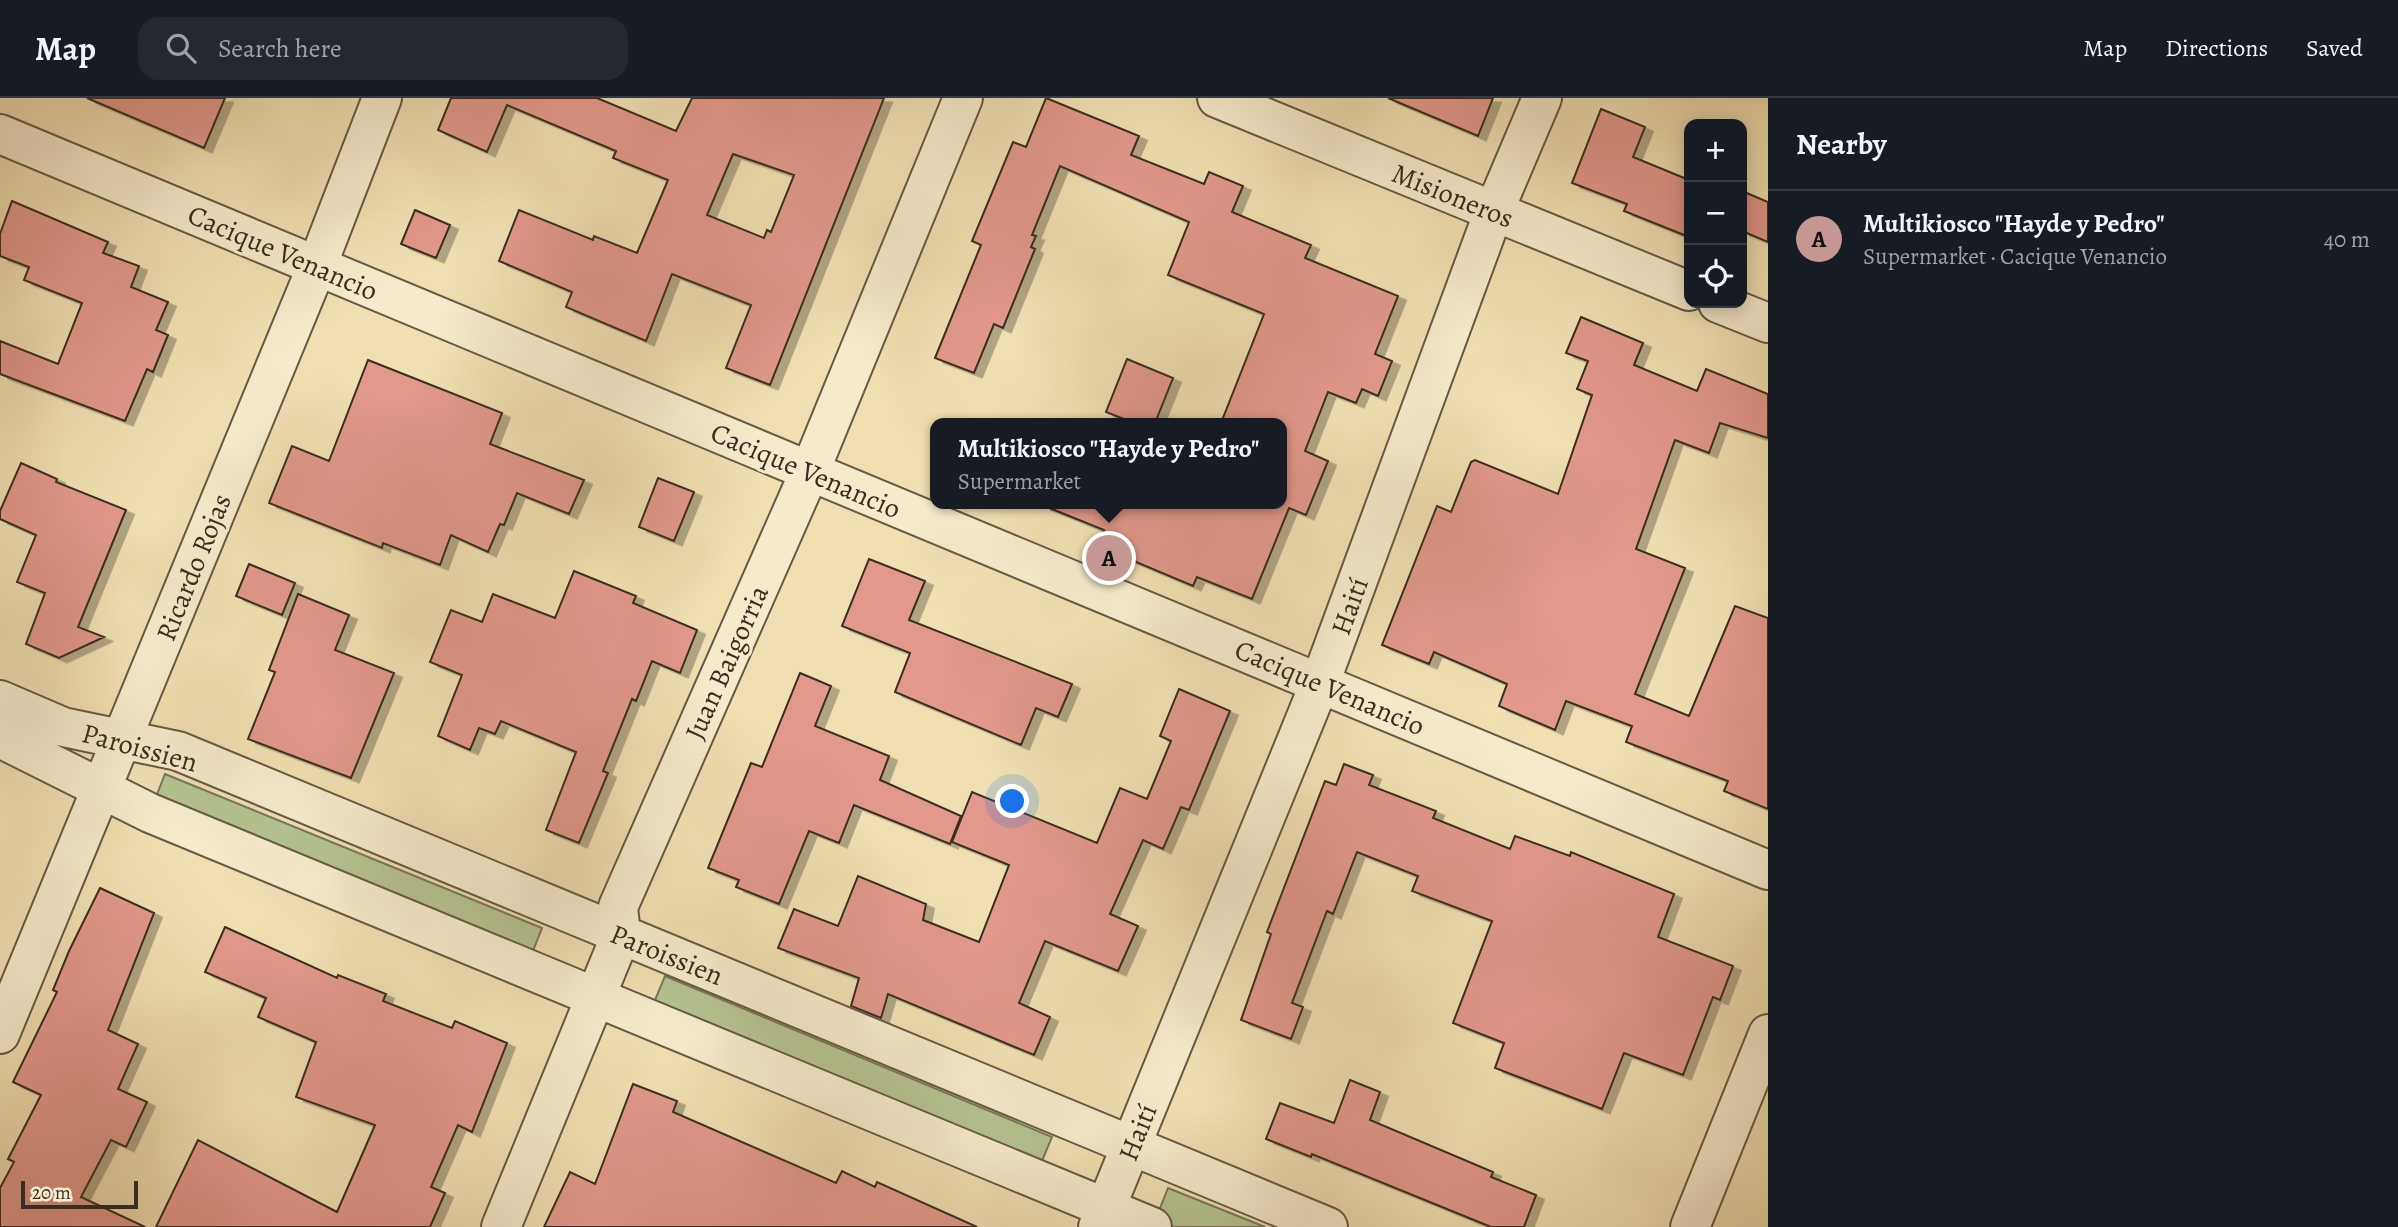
<!DOCTYPE html>
<meta charset="utf-8">
<style>
:root{--surface:#171b24;--page:#242831;--text:#f1f3f6;--muted:#9ea1a6;--line:#363941;--accent:#c59692}
body{margin:0;font-family:Alegreya,serif;background:var(--page);color:var(--text)}
.controls{position:absolute;right:21px;top:21px;display:grid;overflow:hidden;border-radius:14px;box-shadow:0 4px 18px #0003}
.controls button{width:63px;height:63px;display:grid;place-items:center;padding:0;border:0;border-bottom:2px solid var(--line);background:var(--surface);color:var(--text);font:35px sans-serif}
.scale{position:absolute;left:21px;bottom:18px;width:117px;box-sizing:border-box;padding-left:7px;border:4px solid #382d21;border-top:0;font-size:19px;line-height:24px;white-space:nowrap;color:#382d21;-webkit-text-stroke:5px #f5ebcc;paint-order:stroke}
.you{position:absolute;left:1013px;top:704px;width:24px;height:24px;margin:-18px;border:5px solid #fff;border-radius:50%;background:#1a73e8;box-shadow:0 0 0 10px #1a73e833}
.badge{display:grid;place-items:center;width:46px;height:46px;border-radius:50%;background:var(--accent);color:#111;font-size:23px;font-weight:700}
.pin{position:absolute;translate:-50% -50%;border:4px solid #fff;box-shadow:0 2px 7px #0006}
.popup{position:absolute;left:930px;top:320px;width:357px;height:91px;box-sizing:border-box;display:grid;place-content:center;border-radius:14px;background:var(--surface);filter:drop-shadow(0 2px 5px #0005);font-size:23px;white-space:nowrap;color:var(--muted)}
.popup b{font-size:26px;color:var(--text)}
.popup::after{content:'';position:absolute;left:50%;top:100%;margin-left:-14px;border:14px solid transparent;border-top-color:var(--surface)}
.list{margin:0;padding:0;list-style:none}
h2{display:flex;justify-content:space-between;align-items:center;height:91px;margin:0;padding:0 28px;font-size:30px}
h2 small{font-size:23px;font-weight:400;color:var(--muted)}
.list li{display:grid;grid-template-columns:46px 1fr auto;gap:21px;align-items:center;box-sizing:border-box;height:98px;padding:0 28px;border-top:2px solid var(--line)}
.list b{display:block;font-size:26px;white-space:nowrap}
.list p{margin:0;font-size:23px;white-space:nowrap;color:var(--muted)}
.list em{font-size:23px;font-style:normal;color:var(--muted)}
.icon{flex:none;width:38px;height:38px;fill:none;stroke:currentColor;stroke-width:2;stroke-linecap:round;stroke-linejoin:round}
.map{position:relative;flex:none;width:1768px;height:1129px;overflow:hidden}
header{display:flex;align-items:center;gap:42px;box-sizing:border-box;height:98px;padding:0 35px;background:var(--surface);border-bottom:2px solid var(--line)}
header strong{font-size:33px}
nav{display:flex;gap:38px;margin-inline-start:auto;font-size:24px}
.search{width:490px;height:63px;background:var(--page);display:flex;align-items:center;gap:18px;box-sizing:border-box;padding:0 24px;border-radius:21px;color:var(--muted);font-size:26px}
main{display:flex}
aside{flex:1;background:var(--surface)}
.map>svg:first-child{display:block}
.green{fill:#b5c38f;stroke:#767858;stroke-width:2}
.building{fill:#e2988a;stroke:#382d21;stroke-width:2;fill-rule:evenodd;filter:url(#shadow)}
.lines{fill:none;stroke-linecap:round;stroke-linejoin:round}
.street-casing{stroke:#665a45;stroke-width:42}
.street{stroke:#f5ebcc;stroke-width:38}
.labels{text-anchor:middle;stroke-width:6;stroke-linejoin:round;paint-order:stroke}
.street-label{font-size:28px;fill:#382d21;stroke:#f5ebcc}
</style>
<header>
<strong>Map</strong>
<div class="search"><svg class="icon" aria-label="search" viewBox="0 0 24 24"><circle cx="10" cy="10" r="6"/><path d="M15 15l6 6"/></svg>Search here</div>
<nav><a>Map</a><a>Directions</a><a>Saved</a></nav>
</header>
<main>
<div class="map">
<svg width="1768" height="1129" viewBox="0 0 1768 1129">
<defs>
<filter id="shadow"><feDropShadow dx="8" dy="4.5" stdDeviation="0" flood-color="#0004"/></filter>
</defs>
<rect width="100%" height="100%" fill="#f0e0b1"/>
<filter id="stains"><feTurbulence type="fractalNoise" baseFrequency=".00286" numOctaves="4"/><feColorMatrix values="0 0 0 0 .2 0 0 0 0 .09 0 0 0 0 .02 0 0 0 .5 -.17"/></filter>
<radialGradient id="worn" r=".72"><stop offset=".6" stop-color="#630" stop-opacity="0"/><stop offset="1" stop-color="#630" stop-opacity=".3"/></radialGradient>
<path class="green" d="M165 676 542 830 529 863 152 709Z
M665 878 1052 1039 1037 1075 650 914Z
M1168 1090 1265 1129H1169L1155 1123Z"/>
<path class="building" d="M87 0H225L204 50Z
M451 0H597L676 33 692 0H884L770 287 726 270 751 207 672 176 646 243 566 209 572 194 499 163 519 112 593 142 594 138 637 155 668 82 613 60 616 53 507 7 487 54 438 32ZM733 56 794 77 771 134 767 132 764 140 707 117Z
M1046 0 1139 38 1131 57 1204 86 1209 74 1243 88 1232 114 1311 147 1305 160 1398 198 1375 256 1392 263 1378 298 1362 291 1356 305 1328 294 1305 353 1328 363 1306 417 1289 410 1252 501 1197 479 1193 488 1098 448 1104 432 1042 407 1282 406V325H1221L1264 216 1168 177 1189 124 1060 68 1032 137 1036 138 1031 149 1035 151 1003 230 994 226 974 275 935 260 981 147 972 143 1013 44 1026 49Z
M1388 0H1493L1478 38Z
M1601 11 1645 29 1633 59 1689 82V139L1624 113 1627 106 1572 85Z
M1742 93 1768 104V144L1742 133Z
M12 103 108 144 103 155 139 168 131 189 168 204 156 232 168 237 153 274 147 271 125 323 0 276V243L58 266 82 205 24 182 29 169 0 158V136Z
M415 112 450 127 436 160 401 146Z
M1581 219 1643 245 1634 267 1697 293 1706 271 1768 296V340L1720 325 1709 355 1675 342 1636 451 1685 470 1635 596 1689 618 1735 508 1768 520V711L1724 693 1728 683 1626 644 1632 628 1566 603 1555 632 1499 608 1507 586 1434 554 1429 566 1382 547 1437 408 1451 414 1471 364 1475 362 1558 396 1592 297 1577 291 1588 263 1566 255Z
M1127 261 1173 280 1155 325H1134L1106 314Z
M368 262 502 315 490 346 584 382 569 416 517 395 504 427 500 426 488 454 451 437 440 467 383 445 382 450 269 405 292 348 329 363Z
M21 365 57 381 56 384 126 412 78 529 104 539 59 560 26 546 45 495 17 484 36 437 0 421V413Z
M658 380 694 394 674 443 639 429Z
M869 461 925 483 909 522 1072 586 1058 619 1036 610 1021 647 895 594 910 555 842 528Z
M249 466 295 485 282 517 236 498Z
M574 473 636 498 633 505 697 532 680 575 652 563 636 603 632 601 603 673 608 675 579 745 546 732 576 654 501 623 495 636 479 630 470 652 438 638 462 577 430 564 451 512 482 524 493 496 555 520Z
M298 496 349 517 335 552 394 575 351 680 248 641 275 574 269 572Z
M800 575 831 588 815 628 889 658 880 682 961 718 950 746 854 707 839 745 809 733 779 806 736 789 739 782 708 770 751 665 762 669Z
M1179 591 1230 613 1189 712 1181 709 1163 751 1143 742 1110 816 1138 828 1118 873 1045 843 1019 905 1050 919 1034 957 888 896 881 920 851 908 859 880 778 850 794 811 838 828 858 778 926 806 923 822 979 844 1009 767 952 744 972 694 1097 745 1120 690 1147 701 1171 643 1160 638Z
M1344 666 1373 677 1369 687 1436 713 1433 720 1510 751 1515 738 1570 758 1571 754 1674 796 1658 839 1733 868 1720 902 1713 899 1683 977 1624 955 1602 1011 1495 970 1504 945 1453 925 1492 823 1412 793 1418 778 1357 754 1333 816 1327 813 1292 905 1303 909 1291 941 1241 922 1271 836 1267 834 1325 683 1336 687Z
M100 790 154 815 108 932 138 946 118 991 147 1004 126 1049 111 1042 81 1099 145 1129H0V1090L14 1064 8 1061 41 997 13 984 57 894 53 892 69 853Z
M225 829 337 880 338 877 386 896 383 903 452 930 455 923 507 945 472 1034 458 1027 431 1089 445 1095 430 1129H156L198 1042 337 1114 375 1027 296 999 316 944 258 919 266 900 205 874Z
M1350 982 1380 994 1370 1022 1493 1074 1491 1079 1536 1097 1524 1129H1491L1312 1056 1311 1059 1266 1041 1280 1005 1334 1025Z
M633 986 677 1003 673 1014 836 1085 842 1073 875 1089 877 1084 977 1129H544L570 1074 595 1086Z"/>
<g class="lines">
<defs>
<path id="street" d="M1217 0 1689 193
M0 36 1768 772
M1718 205 1768 225
M0 602 63 629 178 653 1328 1129
M0 640 150 715 1152 1129
M0 936 317 168 382 0
M501 1129 621 837 618 809 810 373 963 0
M1098 1129 1320 585 1494 113 1542 0
M1690 1129 1768 936"/>
</defs>
<use href="#street" class="street-casing"/>
<use href="#street" class="street"/>
</g>
<g class="labels">
<g class="street-label">
<text transform="translate(1453 97) rotate(22)" y="10">Misioneros</text>
<text transform="translate(283 154) rotate(23)" y="10">Cacique Venancio</text>
<text transform="translate(806 372) rotate(23)" y="10">Cacique Venancio</text>
<text transform="translate(193 469) rotate(-68)" y="10">Ricardo Rojas</text>
<text transform="translate(1349 508) rotate(-70)" y="10">Haití</text>
<text transform="translate(726 564) rotate(-66)" y="10">Juan Baigorria</text>
<text transform="translate(1330 589) rotate(23)" y="10">Cacique Venancio</text>
<text transform="translate(140 649) rotate(15)" y="10">Paroissien</text>
<text transform="translate(667 856) rotate(22)" y="10">Paroissien</text>
<text transform="translate(1137 1034) rotate(-68)" y="10">Haití</text>
</g>
</g>
<rect width="100%" height="100%" filter="url(#stains)"/>
<rect width="100%" height="100%" fill="url(#worn)"/>
</svg>
<div class="controls">
<button>+</button>
<button>−</button>
<button><svg class="icon" aria-label="locate" viewBox="0 0 24 24"><circle cx="12" cy="12" r="6"/><path d="M12 2v4M12 18v4M2 12h4M18 12h4"/></svg></button>
</div>
<div class="scale">20 m</div>
<div class="you"></div>
<div class="pin badge" style="left:1109px;top:460px">A</div>
<div class="popup"><b>Multikiosco &quot;Hayde y Pedro&quot;</b>Supermarket</div>
</div>
<aside>
<h2>Nearby<small></small></h2>
<ul class="list">
<li><span class="badge">A</span><div><b>Multikiosco &quot;Hayde y Pedro&quot;</b><p>Supermarket · Cacique Venancio</p></div><em>40 m</em></li>
</ul>
</aside>
</main>
